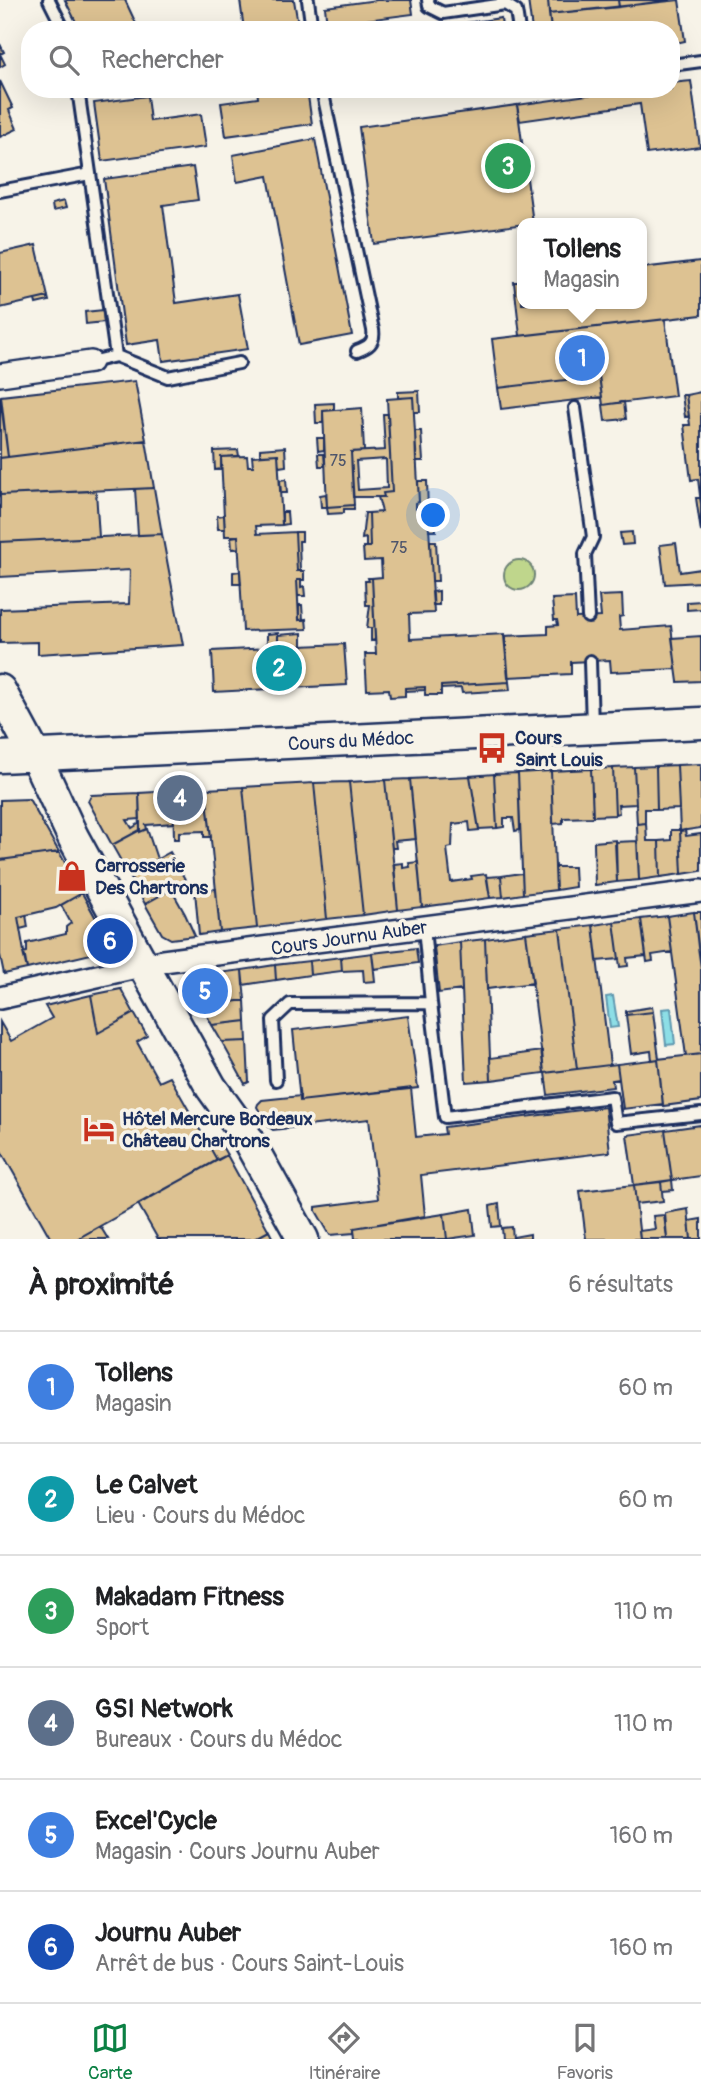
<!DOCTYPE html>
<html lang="fr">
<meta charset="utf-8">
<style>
:root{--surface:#fff;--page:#f6f6f6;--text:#202124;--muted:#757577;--line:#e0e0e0;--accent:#0b8043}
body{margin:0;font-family:Pangolin,sans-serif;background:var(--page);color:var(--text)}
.you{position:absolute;left:434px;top:516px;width:24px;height:24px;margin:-18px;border:5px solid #fff;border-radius:50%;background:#1a73e8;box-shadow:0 0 0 10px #1a73e833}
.badge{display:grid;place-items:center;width:46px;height:46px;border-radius:50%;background:var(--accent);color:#fff;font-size:23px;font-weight:700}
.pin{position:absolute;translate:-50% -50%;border:4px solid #fff;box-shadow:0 2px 7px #0006}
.popup{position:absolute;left:517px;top:218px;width:130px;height:91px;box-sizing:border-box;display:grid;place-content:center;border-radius:14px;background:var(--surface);filter:drop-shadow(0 2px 5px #0005);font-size:23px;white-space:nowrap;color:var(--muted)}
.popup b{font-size:26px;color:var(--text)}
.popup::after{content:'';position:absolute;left:50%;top:100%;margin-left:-14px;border:14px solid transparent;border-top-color:var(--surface)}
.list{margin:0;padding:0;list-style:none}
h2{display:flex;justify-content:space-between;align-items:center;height:91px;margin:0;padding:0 28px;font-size:30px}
h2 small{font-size:23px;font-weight:400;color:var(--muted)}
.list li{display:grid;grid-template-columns:46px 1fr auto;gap:21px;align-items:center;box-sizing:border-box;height:112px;padding:0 28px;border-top:2px solid var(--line)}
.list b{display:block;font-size:26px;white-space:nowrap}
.list p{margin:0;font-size:23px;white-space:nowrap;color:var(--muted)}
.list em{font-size:23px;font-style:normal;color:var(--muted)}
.icon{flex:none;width:38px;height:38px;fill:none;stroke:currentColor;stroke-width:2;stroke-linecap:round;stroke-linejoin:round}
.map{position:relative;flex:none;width:701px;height:1239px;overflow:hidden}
.search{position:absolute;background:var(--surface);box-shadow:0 7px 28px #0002;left:21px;right:21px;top:21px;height:77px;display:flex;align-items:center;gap:18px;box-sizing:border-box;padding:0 24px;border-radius:28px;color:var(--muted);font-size:26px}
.sheet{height:763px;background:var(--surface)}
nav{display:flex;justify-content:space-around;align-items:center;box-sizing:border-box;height:98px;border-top:2px solid var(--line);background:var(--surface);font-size:19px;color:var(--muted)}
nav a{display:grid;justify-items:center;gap:4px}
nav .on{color:var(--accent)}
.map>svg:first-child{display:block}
.green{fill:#bfd68c;stroke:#6d8275;stroke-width:2}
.water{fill:#8ddee6;stroke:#5f98b0;stroke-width:2}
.building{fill:#ddc292;stroke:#1b2f5e;stroke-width:2;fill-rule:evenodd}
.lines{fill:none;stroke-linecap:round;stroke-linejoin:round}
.service-casing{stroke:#1b2f5e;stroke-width:16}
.minor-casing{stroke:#1b2f5e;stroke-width:26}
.secondary-casing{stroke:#1b2f5e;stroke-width:35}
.service{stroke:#f7f3e8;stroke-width:10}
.minor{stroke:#f7f3e8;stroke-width:21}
.secondary{stroke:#f7f3e8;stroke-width:30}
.labels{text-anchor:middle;stroke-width:7;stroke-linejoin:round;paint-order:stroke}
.number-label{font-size:16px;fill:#4c546b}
.poi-label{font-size:19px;font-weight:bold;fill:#1b2f5e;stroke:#f7f3e8;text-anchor:start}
.street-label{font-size:19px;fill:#1b2f5e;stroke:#f7f3e8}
</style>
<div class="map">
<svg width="701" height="1239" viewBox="0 0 701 1239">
<rect width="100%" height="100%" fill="#f7f3e8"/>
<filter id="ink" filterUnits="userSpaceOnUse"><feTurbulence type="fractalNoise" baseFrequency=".0143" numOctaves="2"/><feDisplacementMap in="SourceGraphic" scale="14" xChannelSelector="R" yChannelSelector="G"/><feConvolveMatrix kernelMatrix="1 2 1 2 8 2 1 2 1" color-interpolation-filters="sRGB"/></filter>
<g filter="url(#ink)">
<path class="green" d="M504 575a15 15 0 1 1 30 0a15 15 0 1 1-30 0Z"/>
<path class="water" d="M613 996 618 1027 610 1028 606 997Z
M671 1008 675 1044 666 1045 662 1009Z"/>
<path class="building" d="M65 0H125L139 30H80Z
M240 0H294L299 30H244Z
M377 0H411L413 14 327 25 325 7Z
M528 0H548L551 30H532Z
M548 0H618L619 7 549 14Z
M618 0H671L619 7Z
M679 0 685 41 671 44V30H551L549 14Z
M501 18 502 27 493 28V30H481L480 21Z
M480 21 481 30H459L458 24Z
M0 44 4 52 0 54 5 64 0 67Z
M0 81 13 108 9 110 17 129 0 137Z
M691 81 700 147 647 154 640 104 520 121 517 105 629 89H671V83Z
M257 89H307L312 124 226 136 221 103 258 98Z
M380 89H402V90L380 93Z
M147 96 150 121 201 114 206 147 102 161 94 103Z
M517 105 533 223 374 244 359 127Z
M315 139 352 335 299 345 268 176 237 182 233 155Z
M193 167 198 200 163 205 176 303 238 294 248 349 163 361 160 340 126 345 104 179Z
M64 201 66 208 53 211 52 204Z
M36 245 48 297 0 308V253Z
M701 261V315L520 336 514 282H522V304H642V268Z
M48 297 49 301 36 304 35 300Z
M103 310 104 322 86 324 85 312Z
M665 319 675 396 603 405 599 376 498 388 492 339Z
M599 376 602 397 501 409 498 388Z
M135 381 146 440 8 457 1 396Z
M419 391 420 412H414L413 397 398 398V392Z
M701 392V504L698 479 691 480 684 425H690L686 395Z
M682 395H686L689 416 685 417Z
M0 396 8 457 0 458Z
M413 397 419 502 416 503V509L428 510 434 613 409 614 410 639 505 634 509 682 441 686V695H425V687L405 688V696L390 697 389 689 367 690 365 654H376L372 578 382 577 381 560 364 561 363 547H370L369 513 382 512 378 497H384L383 493 392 492 387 399Z
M624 402 626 419 605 421 603 405Z
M334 403V410L323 411V423H316L315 404Z
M362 408 364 451 351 452 354 505 327 507 323 411Z
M383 414H388L392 492 383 493 384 497H353L351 452 385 450ZM386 459 387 488 358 490 356 461Z
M415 431H421L423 461H416Z
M317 438H324V450L318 451Z
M146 440 154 488 0 495V458Z
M285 447 286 466 279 467 278 454 260 455V449Z
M238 450 239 456 221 457V469L215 470 214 451Z
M278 454 282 525 256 526 257 534 295 532 297 571H304V580H297L299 620 306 619 307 629 243 631 238 536H225L221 457 247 456 248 466H253L252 456Z
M318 454H324L325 466H319Z
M286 479 287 493H281L280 480Z
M418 481H427L428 510 416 509V503L419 502Z
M154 488 162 534 138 535 135 489Z
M96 491 99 537 0 542V495Z
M326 494 327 507H321L320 495Z
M696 498H700L701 504V532Z
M354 505V509H344V513L328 514 327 507Z
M282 512H287L288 524 282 525Z
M365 513H369L370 547H366V538L362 539Z
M224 515 225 529H218L217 516Z
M428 518H435L436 531H429Z
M295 532H302V541H299L300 571H297Z
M632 532 633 544 622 545 620 533Z
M162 534 183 645 38 654V642L0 643V609L129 604 130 570 0 577V542Z
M238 536 239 548 232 549 231 537Z
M430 541H436L438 581H432Z
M676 543 680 572 701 569V582L665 584 660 545Z
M240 571 241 584H233V572Z
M368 578H372L375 640 371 641V628H367L370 605H366L365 581H369Z
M297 580H301V587L304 586 305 596H298Z
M439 591V605H433L432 592Z
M622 595 623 616 619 617 620 630 671 626 676 669 611 672 610 660 571 662V674L508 677 504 636 548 634V626L558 625 557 620H554L552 599 575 598 576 618 601 617 599 596Z
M701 601V609L687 610V602Z
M299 605H302L303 620H299Z
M278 633V647L344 644 347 685 214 692 212 651 267 648V634Z
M302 633V646L278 647V635Z
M701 636V681L678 682 672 638Z
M509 682 510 690 462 693 461 688 441 689V686Z
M425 687V690L405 691V688Z
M701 764V828L680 831 677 765Z
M677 765 679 809 657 810 656 766Z
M656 766 657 809H645V823L637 824 634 767Z
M634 767 636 804 618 805 619 813 615 814 613 768Z
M613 768 615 815 593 816 591 769Z
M591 769 593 817 563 818V823L553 824 551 771Z
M551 771 556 890 523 894 518 773Z
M518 773 520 830 515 831 513 818H504V827L497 828 494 774Z
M494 774 497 828 479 829 470 776Z
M470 776 479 830 470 831 469 822 453 824 452 847 447 848 451 882 472 879 471 876 486 874 490 898 422 907 410 779Z
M410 779 416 839 395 841 396 848H392L385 780Z
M385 780 398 910 363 915 349 782Z
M349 782 363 915 327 919 314 783Z
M314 783 327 919 257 928 243 787Z
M243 787 257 928 220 932 206 789Z
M206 789 211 837H204V831L179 832V839H174L173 791Z
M173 791 174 823 146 825 147 829 140 832 139 793Z
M139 793 140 819 127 820 132 828 140 823V830L112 845 88 801 91 795Z
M29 799 59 852 0 860V800Z
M646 823 647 841H659L660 877 639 880 637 824Z
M147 829 157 859 129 875 112 845 140 830V832Z
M671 830H680L682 874 660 877 659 841 671 840Z
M685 830 686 836 701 834V871L682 874 680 831Z
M616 840 617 882 595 885 594 842Z
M637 841 639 880 617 882 615 842Z
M59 852 82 893 56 908 18 917 27 969 4 974 0 955V860Z
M170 852 186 881 145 904 129 875Z
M418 862 422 907 398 910 394 864 403 863V868L410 867 409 863Z
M555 867H574L575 887 556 890Z
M522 873 523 894 503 897 501 876Z
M501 876 503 897 490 898 487 877Z
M171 889 185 914 195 936 171 939 162 934 145 904Z
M216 889 220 932 199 935 195 891Z
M82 893 109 942 104 951 27 969 23 953 27 952V943L66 934V927L71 923 61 905Z
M694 912H701V968L698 947Z
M694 912 701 968V1054L686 1056 667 916Z
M26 915 28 927 20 929 18 917Z
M667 916 672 952 652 955 653 961 647 962 641 919Z
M641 919 646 956 627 958 628 966 620 967 614 922Z
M614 922 619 959 597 961 593 925Z
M593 925 610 1065 577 1069 560 929Z
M560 929 577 1069 544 1073 526 933Z
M526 933 533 983 487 989 485 939Z
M485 939 491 1080 466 1082 460 942Z
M460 942 462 990 439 993 434 946Z
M416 948 418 963 374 969 372 953Z
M372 953 375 981 364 982 363 970 342 971 341 957Z
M341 957 342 971 310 975 309 961Z
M309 961 310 975 276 980 275 965Z
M275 965 276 980 243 985 242 970Z
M242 970 245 1000 202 1006 190 985 194 976Z
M121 989 134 1013 98 1033 91 995Z
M91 995 98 1033 134 1013 147 1036 137 1042 159 1082 170 1077 217 1160 77 1239H51L0 1149V1022L11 1041 52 1018 45 1006Z
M245 1000 246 1021 212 1025 202 1006Z
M652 1007 653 1012 626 1015V1011Z
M653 1012 659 1059 652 1060 651 1051 631 1054 626 1015Z
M408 1016 418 1088 300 1101 293 1030Z
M246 1021 247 1041 222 1042 212 1025Z
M247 1041 249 1082 245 1084 222 1042Z
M542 1051 544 1073 491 1080 490 1058Z
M701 1054V1101L663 1106 658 1059Z
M658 1059 663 1104 623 1109 617 1064Z
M617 1064 619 1079 612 1080 613 1087 548 1095 545 1073Z
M411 1088 416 1137 445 1134 444 1127 605 1107 610 1152 421 1175 425 1216 354 1228V1233L330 1235 316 1211V1207L378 1199 369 1119 273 1130 269 1127 257 1107 258 1104 262 1100 300 1096V1101Z
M701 1125V1176L672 1180 665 1130Z
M665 1130 672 1180 634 1185 627 1135Z
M219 1141 227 1155 217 1160 209 1146Z
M227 1155 269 1231 254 1239H158L138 1204Z
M672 1180 673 1190 662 1191 661 1182Z
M661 1182 663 1201 636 1204 634 1185Z
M634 1185 640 1239H586L580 1191Z
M499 1204 501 1226 492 1227 490 1206Z
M472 1209 475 1235 447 1239 444 1214Z
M688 1209 691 1239H667L665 1213Z
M444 1214 447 1239H355L354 1228Z
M664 1215 667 1239H640L639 1231 655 1229 653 1216Z
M701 1219V1239H691L689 1221Z
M100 1226 108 1239H77Z
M512 1227 513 1239H503L502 1228Z
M269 1231 273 1239H254Z
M530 1234V1239H513V1237Z"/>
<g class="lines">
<defs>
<path id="service" d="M49 0 64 30
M308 0 312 30
M428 0 429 6 443 13 505 4 516 11 519 30
M671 65 701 61
M78 89 116 356
M322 89 373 330C375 343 368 347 357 351
M0 191 90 174
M91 362 116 356 168 377 239 363
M575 408 593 537 585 554 588 617
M590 661 592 726
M424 927 431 1003 445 1117 612 1097 616 1123 701 1114
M276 1080 273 1020 290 1004 431 1003"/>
<path id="minor" d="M0 375 91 362
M0 998 163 961 701 891"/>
<path id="secondary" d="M0 690 35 755 73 837 143 965 211 1087 244 1133 303 1239
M0 757 701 723"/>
</defs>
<use href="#service" class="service-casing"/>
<use href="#minor" class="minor-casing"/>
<use href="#secondary" class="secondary-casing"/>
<use href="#service" class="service"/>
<use href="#minor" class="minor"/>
<use href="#secondary" class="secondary"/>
</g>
</g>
<defs>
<symbol id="bus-bare" viewBox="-9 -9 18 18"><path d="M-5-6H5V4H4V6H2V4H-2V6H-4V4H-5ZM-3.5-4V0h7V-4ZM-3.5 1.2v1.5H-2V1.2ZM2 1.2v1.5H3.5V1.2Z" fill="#c8321e" stroke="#f7f3e8" stroke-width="2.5" paint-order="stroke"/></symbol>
<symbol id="shop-bare" viewBox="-9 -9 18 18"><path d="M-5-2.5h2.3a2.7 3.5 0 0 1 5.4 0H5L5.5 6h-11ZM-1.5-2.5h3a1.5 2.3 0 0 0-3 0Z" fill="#c8321e" stroke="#f7f3e8" stroke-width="2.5" paint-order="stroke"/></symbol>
<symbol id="hotel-bare" viewBox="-9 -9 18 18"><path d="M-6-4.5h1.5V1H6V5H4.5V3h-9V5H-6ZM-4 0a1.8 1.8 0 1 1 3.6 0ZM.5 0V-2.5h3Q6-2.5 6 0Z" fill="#c8321e" stroke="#f7f3e8" stroke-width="2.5" paint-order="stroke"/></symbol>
</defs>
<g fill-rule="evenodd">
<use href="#bus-bare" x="470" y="726" width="44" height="44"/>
<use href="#shop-bare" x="50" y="854" width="44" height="44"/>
<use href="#hotel-bare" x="77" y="1107" width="44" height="44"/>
</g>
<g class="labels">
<g class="number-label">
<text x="338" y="466">75</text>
<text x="399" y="553">75</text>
</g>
<g class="poi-label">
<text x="515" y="744">Cours<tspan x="515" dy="22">Saint Louis</tspan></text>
<text x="95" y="872">Carrosserie<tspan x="95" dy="22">Des Chartrons</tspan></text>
<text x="122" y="1125">Hôtel Mercure Bordeaux<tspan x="122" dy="22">Château Chartrons</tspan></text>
</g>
<g class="street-label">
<text transform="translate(351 740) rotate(-3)" y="7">Cours du Médoc</text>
<text transform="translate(349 937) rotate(-8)" y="7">Cours Journu Auber</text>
</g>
</g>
</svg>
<div class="you"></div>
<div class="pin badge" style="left:582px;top:358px;background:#3f7fe0">1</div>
<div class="popup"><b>Tollens</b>Magasin</div>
<div class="pin badge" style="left:279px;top:668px;background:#0f9aa8">2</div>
<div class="pin badge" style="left:508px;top:166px;background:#2e9e5b">3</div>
<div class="pin badge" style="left:180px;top:798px;background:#5c6f8a">4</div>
<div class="pin badge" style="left:205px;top:991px;background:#3f7fe0">5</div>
<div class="pin badge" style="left:110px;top:941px;background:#1a4fb4">6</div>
<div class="search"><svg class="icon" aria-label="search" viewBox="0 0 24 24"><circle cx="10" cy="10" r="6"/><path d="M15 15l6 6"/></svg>Rechercher</div>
</div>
<section class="sheet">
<h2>À proximité<small>6 résultats</small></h2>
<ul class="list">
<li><span class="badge" style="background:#3f7fe0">1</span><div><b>Tollens</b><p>Magasin</p></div><em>60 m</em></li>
<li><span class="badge" style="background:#0f9aa8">2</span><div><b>Le Calvet</b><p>Lieu · Cours du Médoc</p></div><em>60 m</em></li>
<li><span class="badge" style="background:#2e9e5b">3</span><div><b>Makadam Fitness</b><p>Sport</p></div><em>110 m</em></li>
<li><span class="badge" style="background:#5c6f8a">4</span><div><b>GSI Network</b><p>Bureaux · Cours du Médoc</p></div><em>110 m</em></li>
<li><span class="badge" style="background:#3f7fe0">5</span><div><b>Excel'Cycle</b><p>Magasin · Cours Journu Auber</p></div><em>160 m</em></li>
<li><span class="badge" style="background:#1a4fb4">6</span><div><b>Journu Auber</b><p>Arrêt de bus · Cours Saint-Louis</p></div><em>160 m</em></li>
</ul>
</section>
<nav>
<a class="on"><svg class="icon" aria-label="map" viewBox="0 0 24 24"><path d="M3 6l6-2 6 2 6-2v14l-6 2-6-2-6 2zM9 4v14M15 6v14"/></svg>Carte</a>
<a><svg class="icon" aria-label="directions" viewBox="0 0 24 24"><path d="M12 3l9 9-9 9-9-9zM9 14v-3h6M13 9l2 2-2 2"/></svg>Itinéraire</a>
<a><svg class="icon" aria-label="saved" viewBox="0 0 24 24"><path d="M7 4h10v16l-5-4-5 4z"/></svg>Favoris</a>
</nav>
